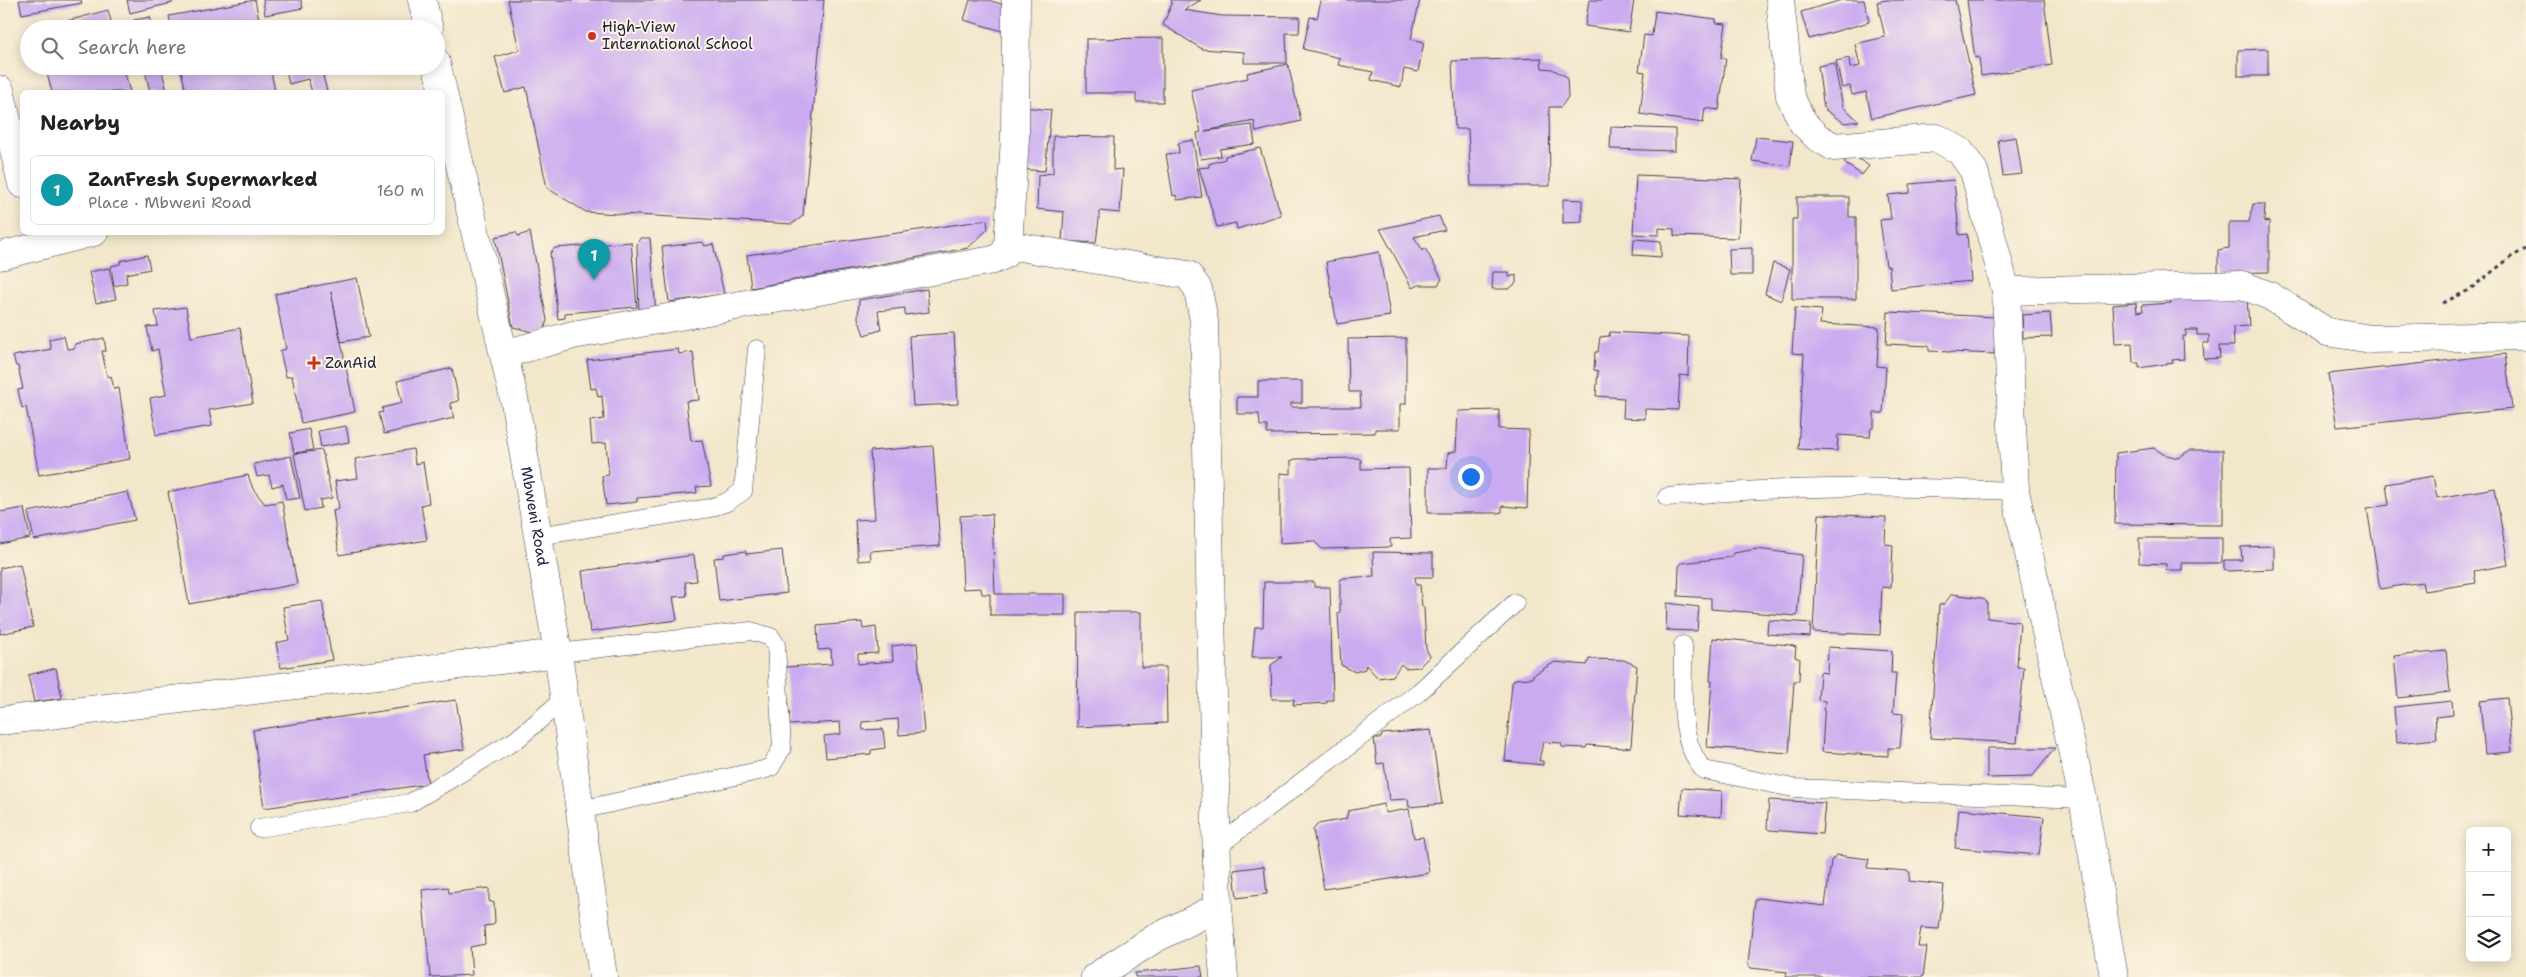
<!DOCTYPE html>
<meta charset="utf-8">
<style>
:root{--surface:#fff;--page:#f6f6f6;--text:#202124;--muted:#757577;--line:#e0e0e0;--accent:#db2777}
body{margin:0;font-family:"Shantell Sans",sans-serif;background:var(--page);color:var(--text)}
.controls{position:absolute;right:15px;bottom:15px;display:grid;overflow:hidden;border-radius:8px;box-shadow:0 2px 12px #0003}
.controls button{width:45px;height:45px;display:grid;place-items:center;padding:0;border:0;border-bottom:1px solid var(--line);background:var(--surface);color:var(--text);font:25px sans-serif}
.you{position:absolute;left:1470px;top:476px;width:18px;height:18px;margin:-12px;border:4px solid #fff;border-radius:50%;background:#1a73e8;box-shadow:0 0 0 8px #1a73e833}
.badge{display:grid;place-items:center;width:32px;height:32px;border-radius:50%;background:var(--accent);color:#fff;font-size:16px;font-weight:700}
.pin{position:absolute;translate:-50% -41px;filter:drop-shadow(0 1px 2px #0008)}
.pin::after{content:'';position:absolute;top:26px;width:18px;height:15px;background:inherit;clip-path:polygon(0 0,100% 0,50% 100%)}
.list{margin:0;padding:0;list-style:none}
h2{display:flex;justify-content:space-between;align-items:center;height:65px;margin:0;padding:0 20px;font-size:21px}
h2 small{font-size:16px;font-weight:400;color:var(--muted)}
.list li{display:grid;grid-template-columns:32px 1fr auto;gap:15px;align-items:center;box-sizing:border-box;height:70px;margin:0 10px 10px;padding:0 10px;border:1px solid var(--line);border-radius:8px}
.list b{display:block;font-size:19px;white-space:nowrap}
.list p{margin:0;font-size:16px;white-space:nowrap;color:var(--muted)}
.list em{font-size:16px;font-style:normal;color:var(--muted)}
.icon{flex:none;width:28px;height:28px;fill:none;stroke:currentColor;stroke-width:2;stroke-linecap:round;stroke-linejoin:round}
.map{position:relative;flex:none;width:2526px;height:977px;overflow:hidden}
.search{position:absolute;background:var(--surface);box-shadow:0 2px 12px #0003;left:20px;top:20px;width:425px;height:55px;display:flex;align-items:center;gap:12px;box-sizing:border-box;padding:0 18px;border-radius:28px;color:var(--muted);font-size:19px}
.panel{position:absolute;background:var(--surface);box-shadow:0 2px 12px #0003;left:20px;top:90px;width:425px;height:145px;border-radius:8px}
.map>svg:first-child{display:block}
.building{fill:#caabf0}
.lines{fill:none;stroke-linecap:round;stroke-linejoin:round}
.service-casing{stroke:#414051;stroke-width:19}
.minor-casing{stroke:#414051;stroke-width:29}
.tertiary-casing{stroke:#414051;stroke-width:29}
.path{stroke:#414051;stroke-width:3;stroke-dasharray:4 4;stroke-linecap:butt}
.service{stroke:#fff;stroke-width:18}
.minor{stroke:#fff;stroke-width:28}
.tertiary{stroke:#fff;stroke-width:28}
.poi-dot{fill:#c8321e;stroke:#fcf5e5;stroke-width:2}
.labels{text-anchor:middle;stroke-width:4;stroke-linejoin:round;paint-order:stroke}
.poi-label{font-size:15px;fill:#22223b;stroke:#fcf5e5;text-anchor:start}
.street-label{font-size:15px;fill:#22223b;stroke:#fcf5e5}
</style>
<div class="map">
<svg width="2526" height="977" viewBox="0 0 2526 977">
<rect width="100%" height="100%" fill="#fcf5e5"/>
<filter id="ink" filterUnits="userSpaceOnUse"><feTurbulence type="fractalNoise" baseFrequency=".02" numOctaves="2"/><feDisplacementMap in="SourceGraphic" scale="10" xChannelSelector="R" yChannelSelector="G"/><feConvolveMatrix kernelMatrix="1 2 1 2 8 2 1 2 1" color-interpolation-filters="sRGB"/></filter>
<filter id="wash" filterUnits="userSpaceOnUse"><feTurbulence type="fractalNoise" baseFrequency=".0096" numOctaves="4" result="noise"/><feDisplacementMap in="SourceGraphic" scale="20" xChannelSelector="R" yChannelSelector="G"/><feGaussianBlur stdDeviation="1.12" result="paint"/><feColorMatrix in="noise" values="0 0 0 0 0 0 0 0 0 0 0 0 0 0 0 0 0 1.4 0 .05"/><feComposite in="paint" operator="in"/></filter>
<g filter="url(#wash)">
<rect width="100%" height="100%" fill="#f3e7cb"/>
<g id="blocks">
<path class="building" d="M19 0H81L82 3 22 14Z
M127 0H172V3L130 13Z
M255 0 261 29H172L169 16Z
M263 0H301L303 8 265 15Z
M508 0H824L803 216 792 224 586 212 547 188 526 87 505 93 495 57 519 50Z
M970 0H988L1014 8 1006 32 964 20Z
M1171 0H1201L1184 10 1222 16 1300 17 1299 33H1286L1287 63H1244V52L1202 49 1163 25 1172 3Z
M1321 0H1420L1411 39 1424 42 1418 72 1404 69 1401 87 1371 80 1373 72 1338 65 1340 58 1303 49 1310 17 1317 18Z
M1589 0H1634L1629 32 1585 26Z
M1842 0H1864L1869 22 1809 39 1801 12Z
M1886 0H1955L1976 95 1872 118 1866 92 1852 95 1850 86 1842 88 1836 61 1849 58 1850 68 1860 66 1855 44 1885 37 1877 2Z
M1967 0H2044L2052 65 1981 76 1979 57 1975 58Z
M108 10 113 29H69L67 21Z
M1655 11 1716 19V23L1726 24 1721 58H1726L1719 110 1705 108 1703 123 1640 114 1645 72 1639 71 1644 35 1652 36Z
M150 17 153 29H136L134 20Z
M1163 38V102H1136V93H1086V39Z
M2268 49V76H2238V50Z
M1541 58 1542 68 1552 69 1567 77 1568 97 1561 107H1549L1550 186H1471L1468 129H1455L1452 61Z
M1834 63 1843 107 1859 121 1844 123 1824 109 1818 66Z
M1288 64 1301 121 1256 132 1254 121 1205 131 1252 125 1255 144 1220 149 1221 156 1201 159 1197 133 1201 132 1191 90 1248 78 1247 73Z
M45 66H123L130 92H52Z
M144 66H161L167 92H150Z
M180 66H270L275 92H186Z
M285 66H342L343 71 323 76 327 91 312 92 308 79 289 84Z
M1023 107 1051 110 1045 171 1017 169Z
M1611 127 1675 129V151L1610 149Z
M1053 136 1114 137 1113 170 1123 169 1120 213 1100 211 1096 243 1062 241 1064 212 1037 209 1038 175 1053 173Z
M1756 137 1793 141 1790 166 1752 161Z
M2016 137 2022 174 2003 176 1998 140Z
M1193 140 1202 197 1177 200 1176 195 1173 196 1166 154 1179 153 1178 143Z
M1260 148 1281 215 1237 229 1236 223 1217 227 1199 168 1209 167V164L1225 159V156Z
M1850 153 1869 166 1862 175 1844 163Z
M1636 175 1741 179 1738 238 1674 236V229L1659 228V235L1633 234Z
M1954 180 1959 235 1967 234 1971 281 1891 289 1889 266H1886L1880 220 1891 219 1888 195 1910 193V184Z
M1797 197H1849V217H1856V299H1792V219H1797Z
M1563 199 1582 200V222L1563 223Z
M2253 204H2265L2264 222 2269 221V272L2218 273V250L2229 248V222H2249Z
M1439 216 1445 230 1414 237 1423 251 1425 248 1442 279 1438 285H1418L1412 288 1380 229Z
M987 220 988 229 968 248 751 288 747 255Z
M516 232 518 236 530 232 547 320 544 330 534 332 513 327 495 237Z
M640 238H650L656 314 639 315 637 245Z
M1634 239 1661 241V257L1633 255Z
M631 242 637 307 565 313V318L558 319 550 253 555 248Z
M703 242 705 246 713 244 724 294 669 302 662 247Z
M1752 248V275H1730L1729 249Z
M1379 252 1390 316 1337 324 1326 262Z
M147 255 150 269 126 274 127 283 114 286 111 266 120 264V261Z
M1773 263 1790 269 1781 301 1765 294Z
M109 268 116 299 96 303 89 272Z
M1493 272H1509V277L1516 275V283L1509 289H1492Z
M357 278 369 337 341 342 331 292 355 412 301 423 292 376 286 377 280 351 286 349 275 294Z
M927 289 929 312 905 315V308L878 311 881 330 864 335 858 318 859 300Z
M2171 297H2247L2249 326 2233 327 2234 346H2219L2220 358 2204 359 2203 343H2209V335H2197V330H2186V336H2183L2184 359 2172 360 2173 363 2139 368V363H2133L2132 343 2115 344 2113 305 2136 303 2137 312 2143 311 2142 305 2171 303Z
M186 307 191 337 240 328 253 403 209 410 212 426 156 435 150 398 166 395 158 349 152 351 147 327 158 326 155 311Z
M1795 308 1822 310 1820 324 1879 327 1877 366 1886 367 1883 413H1874V428H1871L1870 437 1838 435 1837 451 1798 449 1804 354 1792 353Z
M1888 312 1996 317 1994 354 1929 351V346L1886 344Z
M2050 313 2052 337 2023 338 2022 315Z
M1610 332 1689 336 1688 376 1680 375 1678 410 1645 409V419L1623 418 1624 398 1596 396 1598 371 1594 370 1595 352H1598L1600 337 1609 336Z
M954 333 958 404 913 406 909 336Z
M64 336 67 349 75 348V344L104 338 106 351H102L107 377 111 376 114 389 119 388 130 459 39 475 26 407 22 408 18 390 23 389 18 366H16L13 356 51 349 49 339Z
M1406 338V404H1400V429H1375V433L1267 434V426H1260L1259 414H1237V397H1258V381H1302V403H1291V407H1361L1360 392H1349L1348 339Z
M678 349 679 354 693 352 699 400 686 401 691 441 702 440 711 486 696 487 697 493 637 498V502L606 505 602 476 609 475 606 443 592 444 590 421 604 419 602 396 598 397 596 388 591 389 587 360Z
M2505 354 2512 409 2337 427 2328 374Z
M452 368 459 401 450 403 454 418 384 434 379 413 383 412 382 408 402 403 397 381Z
M1499 410V429L1529 430 1527 508 1502 506V512L1497 513H1428V468H1447L1448 453 1456 451 1458 411Z
M346 426 349 442 321 447 318 431Z
M309 429 313 450 294 453 290 433Z
M933 446 940 546 870 551 871 560 858 561 855 520 875 519 870 451Z
M2154 448 2163 454 2178 458 2190 450H2223V525L2115 524 2116 453Z
M413 449 415 464 423 462 429 503 421 505 427 540 339 555 333 511 339 509 335 481 358 478 355 459Z
M322 450 332 498 320 500 321 508 305 511 294 454Z
M291 456 300 498 286 500 283 484 272 487 269 475 257 477 254 464Z
M1358 458 1361 460V469L1409 468 1411 538 1390 539 1391 547 1322 549 1314 541 1280 543V473L1291 474V461L1295 459Z
M248 475 253 489 265 504 282 501 297 584 189 604 168 492Z
M2433 476 2437 498 2495 488 2508 565 2474 571 2476 583 2424 591 2422 582 2380 589 2367 508 2389 505 2386 484Z
M128 492 135 520 34 540 28 512Z
M24 508 30 538 0 544V512Z
M992 514 995 594H1065V615H990V594H982L981 588 963 589 960 516Z
M1819 514 1886 517 1885 544 1893 545 1891 588 1882 587 1880 635 1813 632Z
M2139 538H2222V563H2182V570H2166V564L2139 563Z
M2274 546V569L2228 571 2224 569V560H2242L2241 547Z
M1757 549 1802 555 1797 616 1711 609V598L1678 596 1679 566 1682 563 1732 557 1734 553Z
M782 550 787 593 719 601 714 558 724 557V554L746 551V554Z
M1373 552 1433 553V577H1415L1416 585H1420L1422 607H1424L1426 649 1430 656 1419 667 1405 668 1401 664 1393 676 1378 678 1366 665 1365 669 1355 672 1341 665 1338 613 1340 612V580L1344 578 1374 576Z
M694 555 697 581 685 582 687 596 673 597 677 620 590 632 582 571Z
M20 564 33 627 0 634V568Z
M1264 582H1314V587H1330L1333 700H1327V703L1293 705 1294 699H1272L1271 665 1282 657H1252L1255 627H1263Z
M1952 594 1982 598 1987 602V618L2020 622 2017 667H2024L2017 743 1930 738 1939 605 1944 604Z
M322 601 332 660 281 668 276 643 289 640 283 607Z
M1667 603 1699 607 1697 631 1666 630Z
M1078 612H1141V667H1166L1167 723 1077 727Z
M1768 620 1811 623 1810 637 1767 634Z
M862 622 863 629 876 627 878 653 858 654V664L893 661 892 646 917 643 924 733 899 735 898 719 862 722 863 730 883 729 885 748 871 750V754L826 758 824 736 841 734 840 722 790 725 785 667 832 664 831 649 818 650 817 626Z
M1713 638 1790 645 1796 647 1795 657 1800 659 1799 681H1794L1789 753 1707 747 1712 681H1710Z
M1828 647 1892 651 1891 673H1896L1893 713 1903 714 1900 748H1888V756L1822 752 1825 701 1818 700 1820 672 1827 673Z
M2446 651 2450 692 2398 698 2394 656Z
M1589 659 1624 660 1637 666 1631 747 1623 748 1587 745 1586 748 1562 747 1561 743 1543 742 1539 761H1543V765L1505 761 1512 683 1515 679 1532 678 1533 675 1555 662 1587 665Z
M56 668 62 698 34 702 28 675Z
M2507 698 2512 752 2485 754 2480 701Z
M456 700 464 749 423 755 428 784 264 808 253 730Z
M2452 701 2453 715 2435 717 2437 739 2397 743 2394 707Z
M1431 730 1442 804 1409 807 1408 799 1389 800 1384 763 1377 764 1374 738H1381L1382 734Z
M1987 748H2055L2032 777 1987 778Z
M1682 788 1722 791 1721 817 1680 814Z
M1769 800 1825 803 1822 834 1769 830 1767 828Z
M1384 804 1385 813 1409 809 1414 838 1423 837 1429 873 1324 889 1313 830 1318 824 1346 819 1348 811Z
M1959 809 2044 817 2039 855 1955 848Z
M1836 855 1869 859 1867 868 1908 871 1910 873 1909 881 1944 885 1939 929 1921 928 1918 947H1927L1923 977H1786L1787 972 1751 968 1748 964 1755 900 1758 898 1825 906 1831 861Z
M1264 866 1267 894 1237 898 1234 870Z
M448 887 449 893 489 888V901L494 903 495 922 493 925 484 926 485 944 470 947 472 975 430 977 422 890Z
M1201 966 1203 977H1135V973Z"/>
</g>
</g>
<g filter="url(#ink)">
<use href="#blocks" fill-opacity="0" stroke="#414051" stroke-width="1"/>
<g class="lines">
<defs>
<path id="service" d="M1667 497C1783 485 1899 486 2015 491
M538 536 710 508 727 502 743 491 757 349
M1683 645C1684 684 1676 740 1704 770L1793 788 2083 799
M558 653 751 631 771 637 776 645 782 748 771 767 763 770 580 810
M259 828 410 803 516 740 565 698
M1218 846 1419 692 1515 603"/>
<path id="minor" d="M1780 0 1790 96 1803 123 1817 137 1834 147 1937 138 1960 151 1974 171 2006 291 2015 491 2083 799 2114 977
M0 90 22 184
M1008 245 1188 275 1198 289 1204 321 1218 907 1224 977
M0 256 94 232
M2006 291 2242 285 2270 296 2327 332 2371 339 2526 336
M504 354 573 335 993 260 1004 255 1008 245 1015 138 1016 0
M0 721 558 653
M1095 977 1154 939 1218 907"/>
<g id="tertiary">
<path d="M422 0 429 29"/>
<path id="s1" d="M436 62 515 403 558 653 603 977"/>
</g>
</defs>
<use href="#service" class="service-casing"/>
<use href="#minor" class="minor-casing"/>
<use href="#tertiary" class="tertiary-casing"/>
<path class="path" d="M2443 303 2469 290 2511 257 2526 249"/>
<use href="#service" class="service"/>
<use href="#minor" class="minor"/>
<use href="#tertiary" class="tertiary"/>
</g>
</g>
<g class="poi-dot">
<circle cx="592" cy="36" r="5"/>
<path d="M311.5 355.5h5v5h5v5h-5v5h-5v-5h-5v-5h5z"/>
</g>
<g class="labels">
<g class="poi-label">
<text x="602" y="32">High-View<tspan x="602" dy="17">International School</tspan></text>
<text x="325" y="368">ZanAid</text>
</g>
<g class="street-label">
<text dy="5" stroke="none"><textPath href="#s1" startOffset="465">Mbweni Road</textPath></text>
</g>
</g>
</svg>
<div class="controls">
<button>+</button>
<button>−</button>
<button><svg class="icon" aria-label="layers" viewBox="0 0 24 24"><path d="M12 4l9 5-9 5-9-5zM3 14l9 5 9-5"/></svg></button>
</div>
<div class="you"></div>
<div class="pin badge" style="left:594px;top:280px;background:#0f9aa8">1</div>
<div class="search"><svg class="icon" aria-label="search" viewBox="0 0 24 24"><circle cx="10" cy="10" r="6"/><path d="M15 15l6 6"/></svg>Search here</div>
<section class="panel">
<h2>Nearby<small></small></h2>
<ul class="list">
<li><span class="badge" style="background:#0f9aa8">1</span><div><b>ZanFresh Supermarked</b><p>Place · Mbweni Road</p></div><em>160 m</em></li>
</ul>
</section>
</div>
